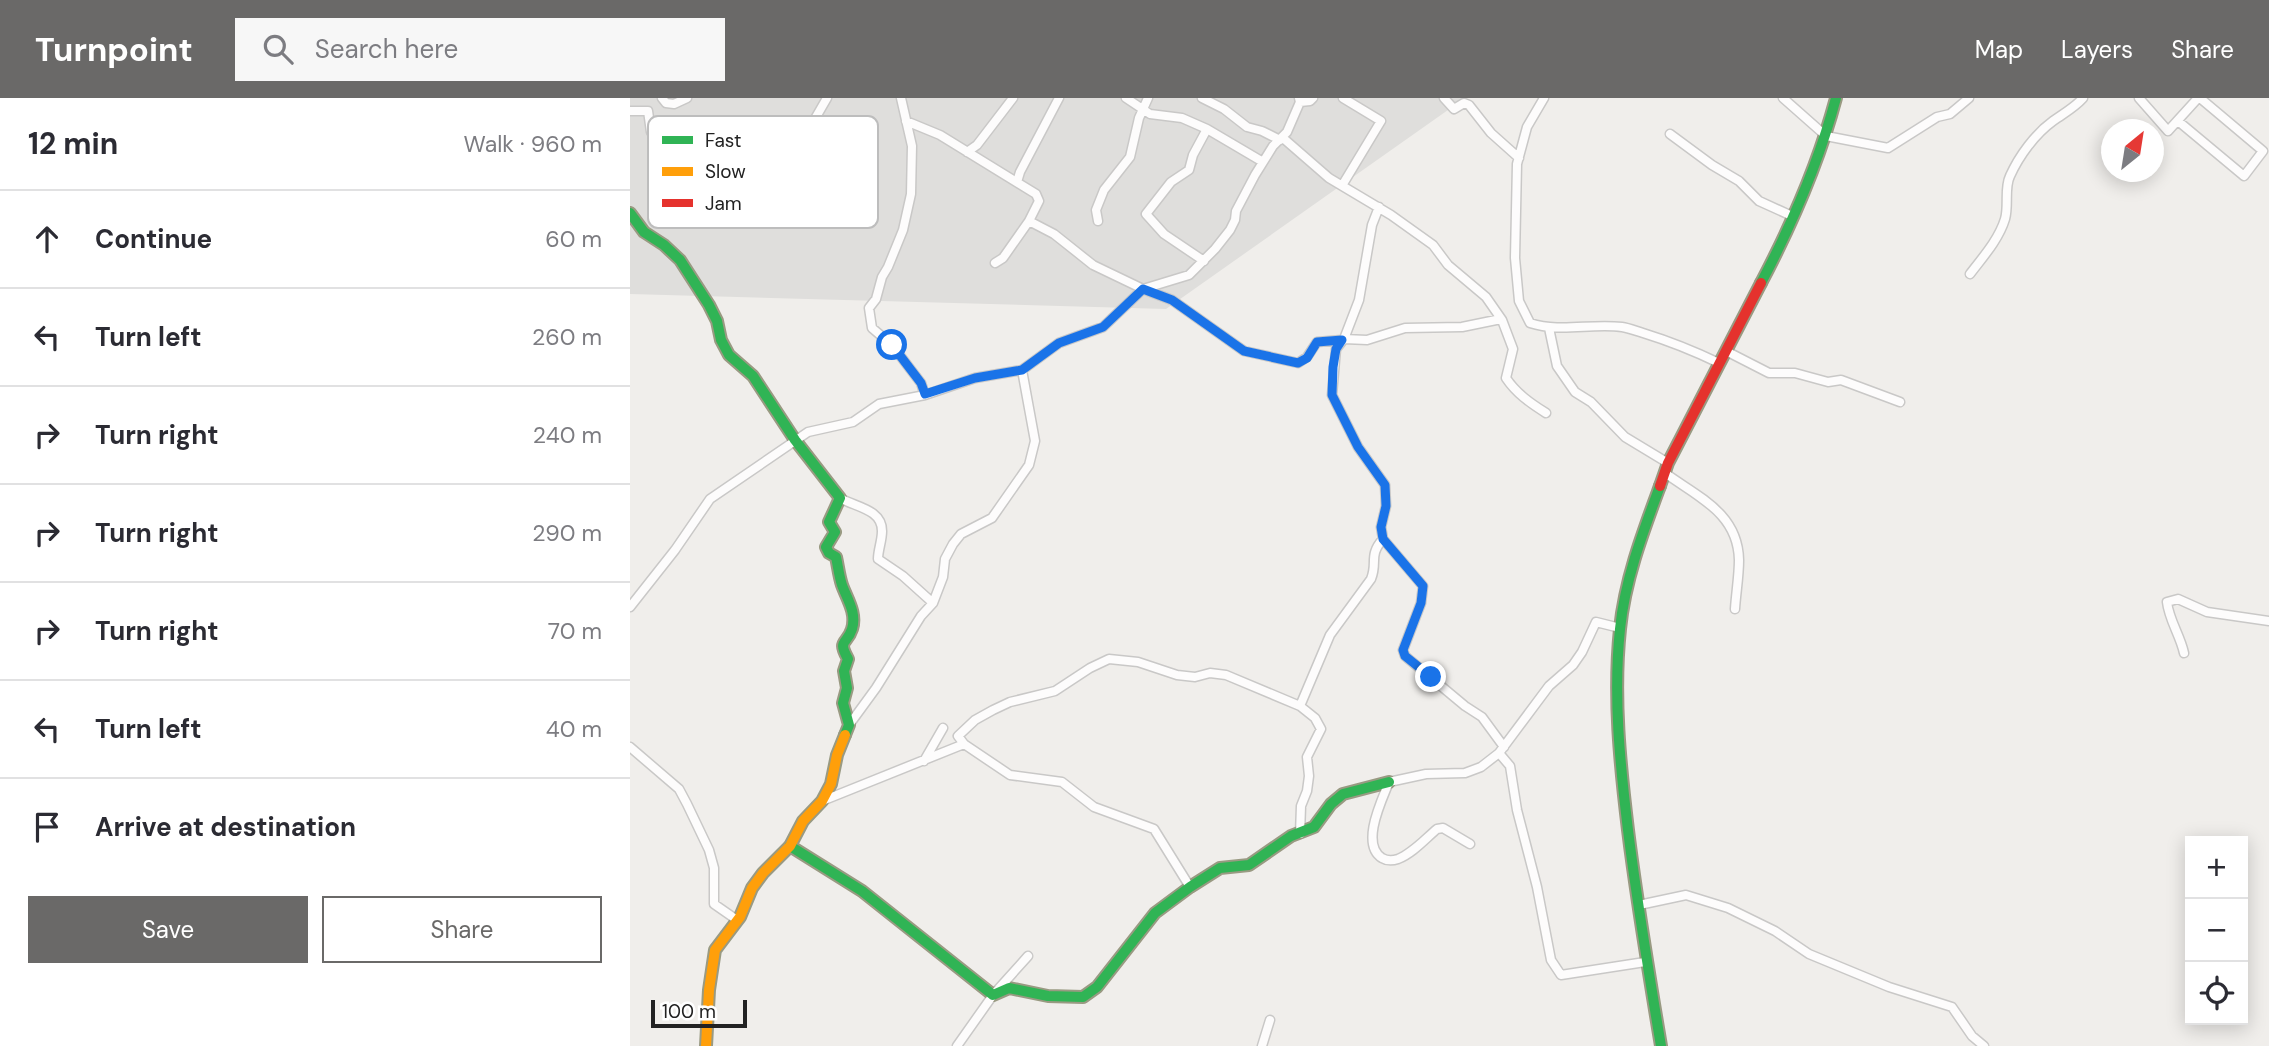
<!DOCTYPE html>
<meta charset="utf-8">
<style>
:root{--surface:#fff;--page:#f7f7f7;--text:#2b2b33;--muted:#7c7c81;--line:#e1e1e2;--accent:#6a6968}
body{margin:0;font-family:"DM Sans",sans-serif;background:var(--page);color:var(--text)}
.controls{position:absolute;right:21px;bottom:21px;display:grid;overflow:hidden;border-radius:0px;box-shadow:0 4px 18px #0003}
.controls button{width:63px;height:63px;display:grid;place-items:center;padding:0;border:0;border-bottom:2px solid var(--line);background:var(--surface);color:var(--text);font:35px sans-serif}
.compass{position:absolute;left:1471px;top:21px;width:63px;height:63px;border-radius:50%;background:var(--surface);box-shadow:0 4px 18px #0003;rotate:30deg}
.scale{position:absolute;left:21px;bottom:18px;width:96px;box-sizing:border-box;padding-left:7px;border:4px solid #222;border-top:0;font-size:19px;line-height:24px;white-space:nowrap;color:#222;-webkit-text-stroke:5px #fff;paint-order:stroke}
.stop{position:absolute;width:21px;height:21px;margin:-16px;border:5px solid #1a73e8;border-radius:50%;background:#fff}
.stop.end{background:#1a73e8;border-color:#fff;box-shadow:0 2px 7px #0008}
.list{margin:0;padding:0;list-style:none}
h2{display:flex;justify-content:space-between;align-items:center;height:91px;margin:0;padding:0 28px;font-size:30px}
h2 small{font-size:23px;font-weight:400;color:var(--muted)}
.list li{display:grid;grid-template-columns:46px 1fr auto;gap:21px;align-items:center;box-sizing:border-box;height:98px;padding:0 28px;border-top:2px solid var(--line)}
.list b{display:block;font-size:26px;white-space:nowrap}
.list em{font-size:23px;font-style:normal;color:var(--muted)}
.actions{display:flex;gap:14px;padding:21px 28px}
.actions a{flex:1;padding:16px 0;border:2px solid var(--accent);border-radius:0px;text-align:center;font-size:24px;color:var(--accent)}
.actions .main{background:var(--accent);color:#fff}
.icon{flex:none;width:38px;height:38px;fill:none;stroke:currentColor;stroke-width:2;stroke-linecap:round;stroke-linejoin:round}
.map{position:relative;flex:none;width:1639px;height:948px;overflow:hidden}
header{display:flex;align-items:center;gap:42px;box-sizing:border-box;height:98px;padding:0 35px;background:var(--accent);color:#fff}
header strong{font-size:33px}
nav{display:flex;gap:38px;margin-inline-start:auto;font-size:24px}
.search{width:490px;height:63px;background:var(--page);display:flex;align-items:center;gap:18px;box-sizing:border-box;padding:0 24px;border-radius:0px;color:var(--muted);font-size:26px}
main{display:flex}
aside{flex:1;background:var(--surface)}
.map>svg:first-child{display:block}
.residential{fill:#dfdedc}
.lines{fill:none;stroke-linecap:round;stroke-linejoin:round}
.street-casing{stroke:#c9c8c7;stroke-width:11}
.fast-casing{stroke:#999a82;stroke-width:14}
.slow-casing{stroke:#999a82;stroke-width:14}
.jam-casing{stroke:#999a82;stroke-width:14}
.street{stroke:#fdfcfc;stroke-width:8}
.fast{stroke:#30b455;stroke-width:10}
.slow{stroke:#ff9f0a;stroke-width:10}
.jam{stroke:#e5322d;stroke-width:10}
.route{stroke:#1a73e8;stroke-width:9}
.key{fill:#fff;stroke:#bdbdbd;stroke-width:2}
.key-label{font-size:19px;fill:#222}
</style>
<header>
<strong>Turnpoint</strong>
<div class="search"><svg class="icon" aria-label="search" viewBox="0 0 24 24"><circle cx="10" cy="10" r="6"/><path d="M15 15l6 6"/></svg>Search here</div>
<nav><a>Map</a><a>Layers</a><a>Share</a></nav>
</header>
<main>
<aside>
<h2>12 min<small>Walk · 960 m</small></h2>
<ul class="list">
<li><svg class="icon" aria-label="ahead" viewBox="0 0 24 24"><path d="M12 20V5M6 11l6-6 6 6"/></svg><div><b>Continue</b></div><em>60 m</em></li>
<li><svg class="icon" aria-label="left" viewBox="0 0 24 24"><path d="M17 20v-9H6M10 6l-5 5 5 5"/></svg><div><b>Turn left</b></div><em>260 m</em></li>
<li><svg class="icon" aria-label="right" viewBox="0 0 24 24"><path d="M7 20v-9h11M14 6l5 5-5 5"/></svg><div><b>Turn right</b></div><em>240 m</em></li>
<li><svg class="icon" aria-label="right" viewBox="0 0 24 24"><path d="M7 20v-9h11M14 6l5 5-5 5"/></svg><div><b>Turn right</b></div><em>290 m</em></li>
<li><svg class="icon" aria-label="right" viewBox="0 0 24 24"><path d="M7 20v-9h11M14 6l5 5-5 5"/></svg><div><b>Turn right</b></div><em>70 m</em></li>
<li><svg class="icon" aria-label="left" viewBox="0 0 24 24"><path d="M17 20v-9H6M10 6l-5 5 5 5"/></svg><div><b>Turn left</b></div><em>40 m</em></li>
<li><svg class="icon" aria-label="arrive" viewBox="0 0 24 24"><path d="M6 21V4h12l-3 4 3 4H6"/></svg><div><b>Arrive at destination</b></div></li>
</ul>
<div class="actions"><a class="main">Save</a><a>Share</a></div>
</aside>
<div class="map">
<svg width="1639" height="948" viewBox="0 0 1639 948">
<rect width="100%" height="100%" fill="#f0eeeb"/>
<path class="residential" d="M0 0H835L536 211 0 196Z"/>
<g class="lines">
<defs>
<path id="street" d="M32 0 36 5 44 6 57 0
M496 0 520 16 552 20 577 31 633 64
M572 0 594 11 617 29 632 33 650 42
M669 0 670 4 680 3 683 0
M814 0 824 11 834 5 839 7 861 35 889 60
M914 0 897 29 887 66 885 160 889 203 900 225C931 235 960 225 992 229 999 230 1006 233 1013 235 1039 243 1064 253 1089 265
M1153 0 1196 38 1258 50 1307 19 1320 16 1339 0
M1509 0 1538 33 1568 0
M0 13H18L21 34 31 41 44 42 79 62 141 81 156 71 197 0
M276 23 310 37 406 96 409 103 399 123 424 136 463 167 513 191 542 202 614 253 668 265 677 259 687 244 712 242
M1548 23 1614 78 1633 53 1570 0
M1040 36 1082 67 1109 83 1129 103 1162 118
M653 40 699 80 761 117 803 147 818 167 856 199 872 222 883 251 876 280C886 295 900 305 916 315
M337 54 347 47 383 0
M387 84 390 74 429 0
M713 86 751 23 713 0
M749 109 742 127 729 202 714 241 706 251 702 297 728 349 755 387 756 408 751 429 753 441 793 488 791 505 773 552 775 558 835 608 852 619 874 649
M468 123 466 112 474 92 500 59 509 20 518 0
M574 163 534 136 516 116 541 84 559 72 563 57 577 31
M365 165 373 160 399 123
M1340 176C1353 159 1369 141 1375 121 1379 107 1374 90 1380 78 1389 58 1405 36 1423 23 1434 15 1444 10 1453 0
M919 230 927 268 945 294 961 304 995 339 1038 365
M714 241 737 242 775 230 832 229 871 221
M1096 253 1139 275H1165L1198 284 1211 282 1270 304
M295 297 345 280 392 272 429 245 473 229 513 191 559 177 585 151 600 132 605 122 606 113 625 77 643 48 657 34 670 4
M1035 375C1068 399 1108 415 1109 462 1109 478 1106 495 1105 511
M210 400C225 409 252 411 252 433 252 443 248 452 248 461L273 478 303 505
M0 509 45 452 80 401 178 334 223 324 249 306 295 297 291 285 262 247 242 230 239 210 246 201 252 179 258 169 273 132 281 96 282 48 271 0
M1554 555C1550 537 1539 522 1537 504L1548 501 1577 514 1639 523
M670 608 700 537 741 481C748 464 738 458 753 441
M219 627 246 590 291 518 303 505 313 479 315 461 323 446 331 436 362 420 399 367 405 343 392 272
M334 646 328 638 345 622 363 612 380 604 425 593 460 570 479 561 508 564 547 577 565 579 580 575 596 577 670 608 685 620 691 631 677 659 679 678 677 693 671 708 670 736
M0 649 49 691 57 706 79 752 84 770V806L107 822
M869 655 880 668 887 712 907 789 921 862 931 877 1015 864
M294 663 313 630
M192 703 334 646 380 677 432 684 464 709 524 731 560 789
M840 746 813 730 807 731C795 741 783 755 768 761 762 763 757 763 752 760 730 746 752 702 759 684L796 676 835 675 851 669 869 655 919 588 943 567 952 554 966 524 990 530
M1009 807 1056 797 1098 810 1145 833 1179 856 1259 889 1322 909 1342 938 1354 948
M327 948 363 897 398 858
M632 948 640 922"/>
<path id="fast" d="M0 115 14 134 34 147 50 162 79 207 87 223 91 242 99 257 123 278 165 342 210 400 199 424 205 434 196 449 199 455 206 459C208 468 209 478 212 487 217 501 227 515 222 531 217 547 207 541 218 561L214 573 217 590 213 605 219 627 215 637
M1131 185C1162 126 1189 64 1206 0
M1030 388C1013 434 995 481 990 531 983 598 990 666 998 732 1007 805 1019 876 1031 948
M160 748 232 793 363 897 379 890 418 898 453 899 467 889 525 815 560 789 590 770 619 767 661 738 684 729 701 706 713 696 759 684"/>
<path id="slow" d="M76 948 79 892 85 852 110 819 122 790 133 775 160 748 173 723 192 703 201 686 207 657 215 637"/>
<path id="jam" d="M1030 388 1038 365 1131 185"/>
</defs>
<use href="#street" class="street-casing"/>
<use href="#fast" class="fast-casing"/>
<use href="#slow" class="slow-casing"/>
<use href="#jam" class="jam-casing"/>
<use href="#street" class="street"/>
<use href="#fast" class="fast"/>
<use href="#slow" class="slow"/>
<use href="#jam" class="jam"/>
</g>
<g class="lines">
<path class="route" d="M262 247 291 285 295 296 345 280 392 272 429 245 473 229 513 191 542 202 614 253 668 265 677 260 687 244 712 242 706 251 703 269 702 297 728 349 755 387 756 408 751 429 753 441 793 488 791 505 773 552 775 558 801 579"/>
</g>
<rect x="18" y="18" width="230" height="112" rx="10" class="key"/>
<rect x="32" y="38" width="31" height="8" fill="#30b455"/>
<rect x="32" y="69" width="31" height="9" fill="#ff9f0a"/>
<rect x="32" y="101" width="31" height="8" fill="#e5322d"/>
<g class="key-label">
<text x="75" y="49">Fast</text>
<text x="75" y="80">Slow</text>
<text x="75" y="112">Jam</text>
</g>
</svg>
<div class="controls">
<button>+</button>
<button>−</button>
<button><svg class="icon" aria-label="locate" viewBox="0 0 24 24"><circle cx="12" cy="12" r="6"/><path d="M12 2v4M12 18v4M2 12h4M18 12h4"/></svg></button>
</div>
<svg class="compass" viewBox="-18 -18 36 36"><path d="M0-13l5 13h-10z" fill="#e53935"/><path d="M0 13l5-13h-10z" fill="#7c7c81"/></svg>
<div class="scale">100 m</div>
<div class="stop" style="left:262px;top:247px"></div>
<div class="stop end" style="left:801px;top:579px"></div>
</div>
</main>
